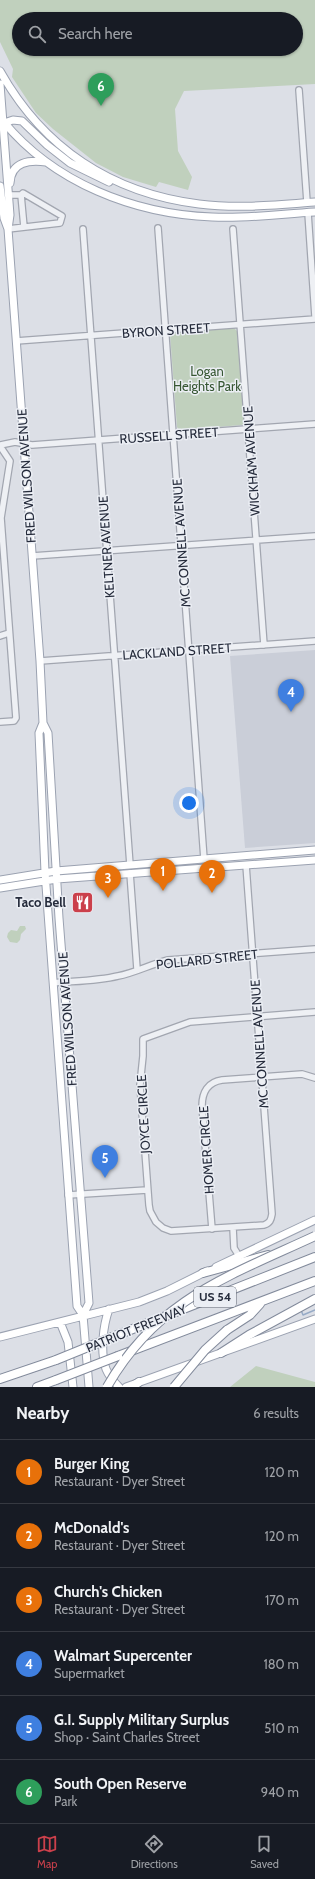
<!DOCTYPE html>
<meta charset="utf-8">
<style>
:root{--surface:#171b24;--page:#242831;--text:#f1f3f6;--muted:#9ea1a6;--line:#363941;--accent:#cb404b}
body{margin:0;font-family:Cabin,sans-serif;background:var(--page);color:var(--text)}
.you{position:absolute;left:189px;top:803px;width:14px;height:14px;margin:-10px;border:3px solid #fff;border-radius:50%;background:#1a73e8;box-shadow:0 0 0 6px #1a73e833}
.badge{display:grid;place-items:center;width:26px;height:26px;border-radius:50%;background:var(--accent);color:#fff;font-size:13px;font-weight:700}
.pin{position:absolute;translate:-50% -33px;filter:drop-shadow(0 1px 2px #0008)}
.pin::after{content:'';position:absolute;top:21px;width:14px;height:12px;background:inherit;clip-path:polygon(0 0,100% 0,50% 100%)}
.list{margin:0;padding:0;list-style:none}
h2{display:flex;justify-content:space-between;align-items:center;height:52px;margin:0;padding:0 16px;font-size:17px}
h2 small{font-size:13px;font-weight:400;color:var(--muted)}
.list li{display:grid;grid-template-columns:26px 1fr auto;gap:12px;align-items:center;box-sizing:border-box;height:64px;padding:0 16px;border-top:1px solid var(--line)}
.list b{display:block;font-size:15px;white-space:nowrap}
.list p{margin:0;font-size:13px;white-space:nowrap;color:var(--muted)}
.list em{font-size:13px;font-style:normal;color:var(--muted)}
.icon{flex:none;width:22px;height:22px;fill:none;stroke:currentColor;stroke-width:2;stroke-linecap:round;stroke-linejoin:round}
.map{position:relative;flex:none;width:315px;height:1387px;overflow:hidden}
.search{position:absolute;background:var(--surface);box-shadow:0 1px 3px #0004;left:12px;right:12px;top:12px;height:44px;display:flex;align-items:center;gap:10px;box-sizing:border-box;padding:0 14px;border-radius:22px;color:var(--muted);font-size:15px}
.sheet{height:436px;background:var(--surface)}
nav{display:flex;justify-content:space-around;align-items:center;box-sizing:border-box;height:56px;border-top:1px solid var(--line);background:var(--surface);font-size:11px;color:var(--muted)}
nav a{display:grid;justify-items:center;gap:2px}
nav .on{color:var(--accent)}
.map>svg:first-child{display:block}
.built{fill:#caced8}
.green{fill:#c0d0bd;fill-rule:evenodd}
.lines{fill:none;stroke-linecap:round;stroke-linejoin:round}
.stream{stroke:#96aac6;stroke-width:1.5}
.minor-casing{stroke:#a2a6b0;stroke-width:8}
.major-casing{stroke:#9ba2b1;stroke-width:9}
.highway-casing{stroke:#838b9c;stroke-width:10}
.minor{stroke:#eef0f4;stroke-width:5.5}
.major{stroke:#fff;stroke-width:7}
.highway{stroke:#fff;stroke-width:8}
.highway-bridge-casing{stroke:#838b9c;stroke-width:10;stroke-linecap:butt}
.highway-bridge{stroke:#fff;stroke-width:8}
.labels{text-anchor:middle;stroke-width:3;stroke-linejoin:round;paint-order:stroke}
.shield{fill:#ebeef4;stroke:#616673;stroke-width:1}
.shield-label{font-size:12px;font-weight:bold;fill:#262c3c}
.street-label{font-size:13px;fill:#262c3c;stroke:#ebeef4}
.park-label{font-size:13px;fill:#375733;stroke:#ebeef4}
.poi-label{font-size:13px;font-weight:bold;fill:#262c3c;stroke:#ebeef4;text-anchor:end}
</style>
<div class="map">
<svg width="315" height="1387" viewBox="0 0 315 1387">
<rect width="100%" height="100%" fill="#dcdfe6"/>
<path class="built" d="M315 650V843L245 848 230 656Z"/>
<path class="green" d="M0 0H315V84L184 91 175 109 178 151 192 177 188 190 159 182 156 187 123 177 96 163 53 129 36 113 12 77 13 69 0 42ZM19 19H296V49H19Z
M234 328 237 331 244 423 242 425 179 430 177 427 170 334 172 332Z
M20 926H25L26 929 21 934 20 940 17 943 10 942 7 937 8 933 11 930 17 931Z
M256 1366 315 1382V1387H230Z"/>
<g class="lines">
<path class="stream" d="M301 1310 303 1315 315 1310"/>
<defs>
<path id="minor" d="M299 90 307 202
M9 195H21
M308 213 315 316
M158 228 204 859
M8 229 60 223 62 216 23 193 21 195 24 227
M83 229 130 865
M233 229 264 645
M16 341 315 319
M0 445 15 442 32 445 315 424
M0 446 10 461 1 518 16 718 14 721 0 722
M32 556 315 536
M0 636 9 633
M40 661 315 641
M246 865C255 981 263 1098 272 1214 271 1220 270 1223 264 1225L171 1231 163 1228 156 1222 150 1211 149 1205 140 1085 143 1056V1039L190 1022 315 1012
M130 873 137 969
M53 983C74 981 97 981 118 976 135 973 151 964 168 960L315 949
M68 1195 147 1190
M233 1228 234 1248 239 1256
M212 1229 202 1106C202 1092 208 1082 222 1080L302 1074 315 1078"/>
<path id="major" d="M0 71C43 148 111 193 199 204 238 209 277 205 315 202
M0 84 10 215 8 229 40 661 43 723 39 733 45 872 77 1306 83 1315
M3 121C54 183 134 214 212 217 246 219 281 214 315 212
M1 124 13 120 22 121 47 145 70 163 109 182
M10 183C11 161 30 160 46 162
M0 186 4 218 8 229
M43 723 48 733 59 918 89 1303 83 1315 89 1387
M0 880 56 871 315 850
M0 888 57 879 315 860
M216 1267 315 1220
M109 1309C103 1326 100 1352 106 1369 109 1376 114 1382 119 1387
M60 1322 68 1342 73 1387
M0 1337 139 1302 167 1291 207 1271
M126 1387 315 1319"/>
<path id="highway" d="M203 1273 268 1255
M227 1330 250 1315 260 1304
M115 1336 315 1257
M221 1353 249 1335 315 1299
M118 1356 315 1281
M0 1379 56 1360
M37 1387 56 1380
M132 1387 139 1382"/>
</defs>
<use href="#minor" class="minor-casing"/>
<use href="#major" class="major-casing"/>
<use href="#highway" class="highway-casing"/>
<use href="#minor" class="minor"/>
<use href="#major" class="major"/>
<use href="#highway" class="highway"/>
<defs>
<path id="highway-bridge" d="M56 1360 115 1336
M56 1380 118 1356
M107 1387C157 1299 229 1276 315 1236
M174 1387 205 1350 227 1330"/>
</defs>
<use href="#highway-bridge" class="highway-bridge-casing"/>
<use href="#highway-bridge" class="highway-bridge"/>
</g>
<defs>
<symbol id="restaurant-square" viewBox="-11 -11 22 22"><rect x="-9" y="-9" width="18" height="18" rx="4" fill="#cb404b" stroke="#ebeef4"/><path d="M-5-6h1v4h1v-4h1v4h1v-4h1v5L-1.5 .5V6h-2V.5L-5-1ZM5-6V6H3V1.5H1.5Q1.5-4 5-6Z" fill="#fff"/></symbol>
</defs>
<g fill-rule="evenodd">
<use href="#restaurant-square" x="70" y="890" width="25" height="25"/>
</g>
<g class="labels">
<rect class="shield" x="194" y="1287" width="42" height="20" rx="3"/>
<g class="shield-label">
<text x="215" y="1301">US 54</text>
</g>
<g class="street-label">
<text transform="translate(166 330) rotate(-4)" y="5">BYRON STREET</text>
<text transform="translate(169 435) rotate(-4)" y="5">RUSSELL STREET</text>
<text transform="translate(251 461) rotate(-94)" y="5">WICKHAM AVENUE</text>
<text transform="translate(26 476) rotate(-94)" y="5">FRED WILSON AVENUE</text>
<text transform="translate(181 543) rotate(-94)" y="5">MC CONNELL AVENUE</text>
<text transform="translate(106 547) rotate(-94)" y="5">KELTNER AVENUE</text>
<text transform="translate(177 651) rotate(-4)" y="5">LACKLAND STREET</text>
<text transform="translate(207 959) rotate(-6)" y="5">POLLARD STREET</text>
<text transform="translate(67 1019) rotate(-94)" y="5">FRED WILSON AVENUE</text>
<text transform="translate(259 1044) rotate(-94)" y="5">MC CONNELL AVENUE</text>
<text transform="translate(143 1114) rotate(-93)" y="5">JOYCE CIRCLE</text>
<text transform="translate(206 1150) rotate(-94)" y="5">HOMER CIRCLE</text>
<text transform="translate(136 1328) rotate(-22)" y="5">PATRIOT FREEWAY</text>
</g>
<g class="park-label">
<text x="207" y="376">Logan<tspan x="207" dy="15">Heights Park</tspan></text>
</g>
<g class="poi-label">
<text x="66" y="907">Taco Bell</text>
</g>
</g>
</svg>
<div class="you"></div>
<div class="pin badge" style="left:163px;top:891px;background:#e8710a">1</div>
<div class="pin badge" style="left:212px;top:893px;background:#e8710a">2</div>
<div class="pin badge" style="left:108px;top:898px;background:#e8710a">3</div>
<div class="pin badge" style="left:291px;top:712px;background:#3f7fe0">4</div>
<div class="pin badge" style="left:105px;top:1178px;background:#3f7fe0">5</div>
<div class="pin badge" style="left:101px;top:106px;background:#2e9e5b">6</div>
<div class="search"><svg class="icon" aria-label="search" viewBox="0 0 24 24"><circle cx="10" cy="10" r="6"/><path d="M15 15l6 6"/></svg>Search here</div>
</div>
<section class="sheet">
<h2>Nearby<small>6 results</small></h2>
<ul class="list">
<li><span class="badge" style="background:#e8710a">1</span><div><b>Burger King</b><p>Restaurant · Dyer Street</p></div><em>120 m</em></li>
<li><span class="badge" style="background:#e8710a">2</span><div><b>McDonald's</b><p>Restaurant · Dyer Street</p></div><em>120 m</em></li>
<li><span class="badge" style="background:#e8710a">3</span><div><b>Church's Chicken</b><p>Restaurant · Dyer Street</p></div><em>170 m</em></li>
<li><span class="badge" style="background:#3f7fe0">4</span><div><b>Walmart Supercenter</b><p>Supermarket</p></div><em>180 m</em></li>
<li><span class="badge" style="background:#3f7fe0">5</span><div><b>G.I. Supply Military Surplus</b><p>Shop · Saint Charles Street</p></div><em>510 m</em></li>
<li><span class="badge" style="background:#2e9e5b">6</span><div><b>South Open Reserve</b><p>Park</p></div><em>940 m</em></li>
</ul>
</section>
<nav>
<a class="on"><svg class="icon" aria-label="map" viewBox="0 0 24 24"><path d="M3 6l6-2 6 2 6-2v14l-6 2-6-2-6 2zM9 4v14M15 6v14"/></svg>Map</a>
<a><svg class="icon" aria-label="directions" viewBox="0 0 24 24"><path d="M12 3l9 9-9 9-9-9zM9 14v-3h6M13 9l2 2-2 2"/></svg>Directions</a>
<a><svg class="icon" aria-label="saved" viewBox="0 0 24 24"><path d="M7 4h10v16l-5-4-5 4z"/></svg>Saved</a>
</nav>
